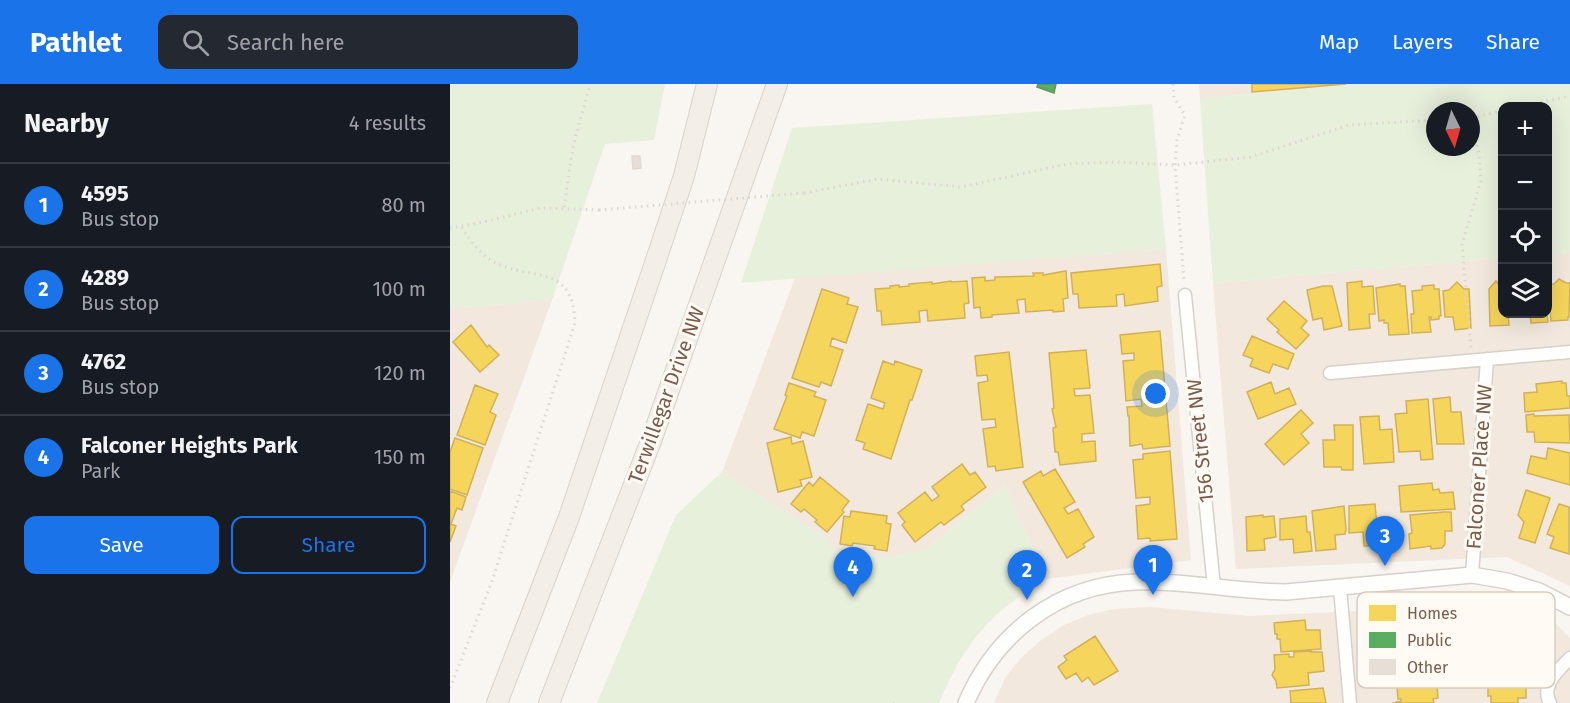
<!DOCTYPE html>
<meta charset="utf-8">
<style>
:root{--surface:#171b24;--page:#242831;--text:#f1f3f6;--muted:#9ea1a6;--line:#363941;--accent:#1a73e8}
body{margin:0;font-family:"Fira Sans",sans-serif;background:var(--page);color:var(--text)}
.controls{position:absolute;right:18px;top:18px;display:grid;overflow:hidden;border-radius:12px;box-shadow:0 6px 24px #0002}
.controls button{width:54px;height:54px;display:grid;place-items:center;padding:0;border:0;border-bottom:2px solid var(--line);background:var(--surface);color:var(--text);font:30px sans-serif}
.compass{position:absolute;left:976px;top:18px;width:54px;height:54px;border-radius:50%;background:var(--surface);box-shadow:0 6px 24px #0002;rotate:175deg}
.you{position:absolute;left:706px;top:310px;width:21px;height:21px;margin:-15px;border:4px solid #fff;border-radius:50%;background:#1a73e8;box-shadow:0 0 0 9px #1a73e833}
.badge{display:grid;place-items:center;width:39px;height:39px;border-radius:50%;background:var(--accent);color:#fff;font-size:20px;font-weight:700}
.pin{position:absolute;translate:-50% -50px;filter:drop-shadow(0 2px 3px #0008)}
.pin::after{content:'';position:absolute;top:32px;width:21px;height:18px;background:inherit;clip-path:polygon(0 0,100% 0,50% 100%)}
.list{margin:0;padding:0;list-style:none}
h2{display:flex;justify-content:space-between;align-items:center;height:78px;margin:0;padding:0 24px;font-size:26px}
h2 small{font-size:20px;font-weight:400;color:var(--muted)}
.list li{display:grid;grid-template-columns:39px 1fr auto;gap:18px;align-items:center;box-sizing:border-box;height:84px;padding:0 24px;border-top:2px solid var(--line)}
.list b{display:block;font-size:22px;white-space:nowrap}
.list p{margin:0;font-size:20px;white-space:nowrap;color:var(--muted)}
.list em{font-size:20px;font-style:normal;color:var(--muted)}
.actions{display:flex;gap:12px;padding:18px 24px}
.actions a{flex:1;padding:14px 0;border:2px solid var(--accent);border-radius:12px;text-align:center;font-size:21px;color:var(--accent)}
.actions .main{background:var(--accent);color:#fff}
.icon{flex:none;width:33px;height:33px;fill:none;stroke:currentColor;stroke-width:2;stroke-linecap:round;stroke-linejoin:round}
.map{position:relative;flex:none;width:1120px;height:619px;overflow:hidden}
header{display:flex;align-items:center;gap:36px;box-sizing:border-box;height:84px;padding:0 30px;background:var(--accent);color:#fff}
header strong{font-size:28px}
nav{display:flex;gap:33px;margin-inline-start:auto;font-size:21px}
.search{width:420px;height:54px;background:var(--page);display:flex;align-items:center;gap:15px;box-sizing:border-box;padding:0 21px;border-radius:12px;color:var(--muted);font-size:22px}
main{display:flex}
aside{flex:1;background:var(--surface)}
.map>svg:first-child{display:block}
.residential{fill:#f2e8de}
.green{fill:#e7f0db;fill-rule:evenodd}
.homes{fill:#f6d55c;stroke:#d1b158;stroke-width:1.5}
.public{fill:#5aae61;stroke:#64955b;stroke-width:1.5}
.building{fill:#e6ded7;stroke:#e2d8d2;stroke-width:1.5}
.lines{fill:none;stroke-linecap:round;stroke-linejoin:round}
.minor-casing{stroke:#d7d1cb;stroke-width:15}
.tertiary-casing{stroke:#d7d1cb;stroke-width:18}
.primary-casing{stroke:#dad1cc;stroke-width:22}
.path{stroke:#dcd5d0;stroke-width:3;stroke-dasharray:1.5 4.5;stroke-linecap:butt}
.minor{stroke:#fefefd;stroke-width:12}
.tertiary{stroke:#fefefd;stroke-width:15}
.primary{stroke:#f3eee8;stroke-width:20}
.path-bridge{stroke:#dcd5d0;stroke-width:3;stroke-dasharray:1.5 4.5;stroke-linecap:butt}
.labels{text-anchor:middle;stroke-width:6;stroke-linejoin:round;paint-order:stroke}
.street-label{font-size:20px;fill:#7a5c4d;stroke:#fffaf3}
.key{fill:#fffaf3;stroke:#d7cbc1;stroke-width:1.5}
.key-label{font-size:16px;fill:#7a5c4d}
</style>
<header>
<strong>Pathlet</strong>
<div class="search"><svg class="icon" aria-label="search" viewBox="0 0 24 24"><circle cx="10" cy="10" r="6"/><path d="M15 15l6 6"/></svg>Search here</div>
<nav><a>Map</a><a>Layers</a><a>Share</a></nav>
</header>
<main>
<aside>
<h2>Nearby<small>4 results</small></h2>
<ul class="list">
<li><span class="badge">1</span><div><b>4595</b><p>Bus stop</p></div><em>80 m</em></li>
<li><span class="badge">2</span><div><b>4289</b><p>Bus stop</p></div><em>100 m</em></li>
<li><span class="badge">3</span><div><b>4762</b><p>Bus stop</p></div><em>120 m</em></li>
<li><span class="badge">4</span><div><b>Falconer Heights Park</b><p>Park</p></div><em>150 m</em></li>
</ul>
<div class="actions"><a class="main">Save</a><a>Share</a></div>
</aside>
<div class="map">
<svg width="1120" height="619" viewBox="0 0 1120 619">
<rect width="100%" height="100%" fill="#f9f5f0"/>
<path class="residential" d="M749 0H908L750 15Z
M716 165 741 476 596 495 555 401 475 466 441 473 384 467 376 454 272 388 345 194Z
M1120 168V502L1057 473 786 485 763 199 1052 174V230H1098V170Z
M102 216 0 498V225Z
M1016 522 1103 537 1120 554V619H544L555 594 571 574 590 557 614 541 638 531 664 525 700 523 800 532Z"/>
<path class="green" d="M0 0H215L204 56 155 60 102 216 0 225Z
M908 0H1120V168L1098 170V22H1052V174L763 199 750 15ZM985 27H1021V63H985Z
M702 20 716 165 291 199 342 44Z
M272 388 376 454 384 467 441 473 475 466 555 401 596 495C580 506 562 517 547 530 521 554 502 587 489 619H147L226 431Z"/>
<path class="homes" d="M802 0H896L802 8Z
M710 180 712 202 707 203 708 217 675 222 674 210 666 211 667 222 629 224 628 210H623L621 189Z
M616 187 618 214 613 215 614 227 603 228V226L576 228 575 215 567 216 569 229 542 231V233L531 234 530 223 524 224 522 194 535 193V197L545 196V193L584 192 583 189H593V191Z
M1109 195 1116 199H1120L1119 233H1118V236L1101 237 1098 201 1104 200Z
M501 197 502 198 517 197 519 219 514 220 515 234 478 237 477 226 469 227 470 238 432 241 431 227H427L425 205 440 204V202L449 201V203L459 202V200L482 198V200Z
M912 197V203L923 202 925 230H919L920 244 899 246 897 199Z
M1046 197 1052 204V230H1058L1059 241 1040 242 1039 205Z
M1007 198 1014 205H1019L1021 244 1005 246 1003 233H995L993 207 999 206Z
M950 200V202H955L959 250 939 251 938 239H934V236L929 237 926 204Z
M984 201V205H989L991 232H989V235L981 236V233H979L981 248 962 249 961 230H964L962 207 972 206V202Z
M873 202H882L892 242 874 246 872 234 863 236 857 206Z
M372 205 399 214 397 220 408 223 396 259 382 254 380 262 393 266 381 302 371 298 369 303 342 294Z
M834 217 857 237 851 244 859 251 846 265 827 248 829 246 817 235Z
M1080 230H1097L1098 238 1081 239Z
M21 241 37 263 39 261 49 271 30 288 3 258Z
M710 247 720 362 693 365 692 360 680 362 679 332H678L677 323 692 322 691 315 676 317 673 277 684 276V269L672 270 670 251Z
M802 252 844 270 838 285 823 280 819 289 800 282 803 275 793 271Z
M636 266 640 304 624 305 625 312 640 311 644 349 632 350V358L645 357 646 377 610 381 608 368H605L603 344 606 343 602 325 604 324 599 269Z
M559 268 573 383 546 387 545 382 538 383 533 345 546 343 545 335 532 336 528 299 538 297 537 291 527 292 525 272Z
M433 277 444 281 445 277 472 286 462 316H460L441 375 413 365 415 359 406 356 418 320 433 325 435 319 421 314Z
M1112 297V299H1116L1117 312H1120V324L1075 328 1074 309 1087 308 1086 300Z
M821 298 825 310 839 304 846 320 808 335 797 308Z
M339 299 366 308 364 312 376 316 364 352 352 348 350 354 324 345 337 312 335 311Z
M25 301 48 310 40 328 46 331 35 361 7 351Z
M1000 313 1001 328H1011L1014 360H987L983 315Z
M978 315 983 375 971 376 970 367 949 368 945 330 957 329 956 317Z
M851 326 863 339 851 350 859 359 834 381 815 360Z
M1084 330V332L1119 331 1120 359 1085 358 1084 348H1077L1076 331Z
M929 332 930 346 942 345 944 378 914 380 910 333Z
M884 341H903V386H892L891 383H874L873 356H885Z
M341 353 342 360 353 357 362 393 350 396 352 402 328 408 317 359Z
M5 354 33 364 17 411 0 405V368Z
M1098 364 1120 369V401L1077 389 1081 372 1096 375Z
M720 367 727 455 700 457V454L688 455 686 422 700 420V413L686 414 683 376 693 375V370Z
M512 380 520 391 525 388 536 403 511 422 514 426 494 441 491 438 465 458 452 441 455 438 448 429 475 408 482 417 489 412 482 403Z
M605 385 625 418 614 424 618 430 628 425 644 453 633 460 635 463 617 474 573 398 591 387 593 392Z
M370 393 399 417 392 426 394 428 377 448 365 438 367 436 354 425 351 428 341 420 359 398 363 402Z
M982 399 983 406 989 405 990 409 1003 408 1005 425 951 428 949 402Z
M1076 406 1100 414 1085 459 1069 454 1074 438 1068 431Z
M0 407 16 413 12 426 7 424 1 440 6 442 0 458Z
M925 420 927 442H930L932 461 914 462 913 448 899 449V422Z
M1109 420 1119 423V470L1100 464 1104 453 1097 450Z
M894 422 896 446 895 450 885 451 886 465 866 467 862 427Z
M401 427 437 432 436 439 441 440 437 467 424 465 425 462 403 459 402 462 390 460 394 432 400 433Z
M994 428H1001L1002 447H995V460L992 464 981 465V462L960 465 959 450 962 449 960 431Z
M813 431V433L824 432 826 453 814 455 815 466 797 467 796 433Z
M856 432 857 448H860L862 467 844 469 843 455 830 456V435Z
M855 536 856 546H870L871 565 831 568 830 555H827V550H825L824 539Z
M645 552 668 587 644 601 638 593 632 598 626 589 616 595 608 583 617 576 614 572Z
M861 567V568H872L874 587 858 589 859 601 827 604 826 597 822 591 825 585 824 571 839 570V573H844V568Z
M1053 597H1076V614H1068V619H1041V612H1038V598Z
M982 598V601L987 600 988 614 983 615 984 619H943L951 617V615H948L947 602Z
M873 604 876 619H841L840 607Z"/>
<path class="public" d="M588 0H606L604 9 587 3Z"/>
<path class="building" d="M182 72H190L191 84 183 85Z"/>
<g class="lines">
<defs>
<path id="minor" d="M735 211 764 503
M880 289 1120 268
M1022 491 1037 275
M890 504 900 619
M1100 619C1090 601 1109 586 1120 574"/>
<path id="tertiary" d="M516 619C546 549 608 501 685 498 736 496 786 508 836 508L1022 491 1057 497 1089 507 1120 523"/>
<path id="primary" d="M47 619 119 433 204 182 234 92 257 0
M99 619 201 357 327 0"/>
</defs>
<use href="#minor" class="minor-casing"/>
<use href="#tertiary" class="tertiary-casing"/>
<use href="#primary" class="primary-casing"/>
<path class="path" d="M723 0 724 14 735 31 727 56 725 81 734 197
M1073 22 1120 12
M354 109 428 95 511 103 617 80 665 78 725 81 801 73 899 41 985 36
M114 123 123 63 140 0
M0 144 29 139 90 124 149 126
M1021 263 1012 160 1031 97 1029 71 1021 34 1052 27
M0 604 41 500 125 239C123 183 89 196 50 181 32 174 22 158 11 143
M443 619H444"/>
<use href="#minor" class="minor"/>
<use href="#tertiary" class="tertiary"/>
<use href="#primary" class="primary"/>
<path class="path-bridge" d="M149 126 354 109"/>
</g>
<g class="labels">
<g class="street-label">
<text transform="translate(216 311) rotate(-70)" y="7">Terwillegar Drive NW</text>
<text transform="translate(750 357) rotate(-96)" y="7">156 Street NW</text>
<text transform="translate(1029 383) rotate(-86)" y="7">Falconer Place NW</text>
</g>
</g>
<rect x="907" y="508" width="198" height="96" rx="9" class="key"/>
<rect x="919" y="521" width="27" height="16" fill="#f6d55c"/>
<rect x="919" y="548" width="27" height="16" fill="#5aae61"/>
<rect x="919" y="575" width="27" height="16" fill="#e6ded7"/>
<g class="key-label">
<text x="957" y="535">Homes</text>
<text x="957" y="562">Public</text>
<text x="957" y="589">Other</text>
</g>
</svg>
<div class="controls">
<button>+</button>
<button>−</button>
<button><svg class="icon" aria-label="locate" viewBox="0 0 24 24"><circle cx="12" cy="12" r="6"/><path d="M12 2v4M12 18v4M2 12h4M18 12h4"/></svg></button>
<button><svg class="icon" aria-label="layers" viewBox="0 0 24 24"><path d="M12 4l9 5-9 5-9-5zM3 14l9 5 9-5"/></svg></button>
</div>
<svg class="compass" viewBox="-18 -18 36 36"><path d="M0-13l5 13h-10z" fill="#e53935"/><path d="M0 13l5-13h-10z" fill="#9ea1a6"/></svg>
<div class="you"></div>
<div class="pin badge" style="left:703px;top:511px">1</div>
<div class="pin badge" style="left:577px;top:516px">2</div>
<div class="pin badge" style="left:935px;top:482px">3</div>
<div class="pin badge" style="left:403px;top:513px">4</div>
</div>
</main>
